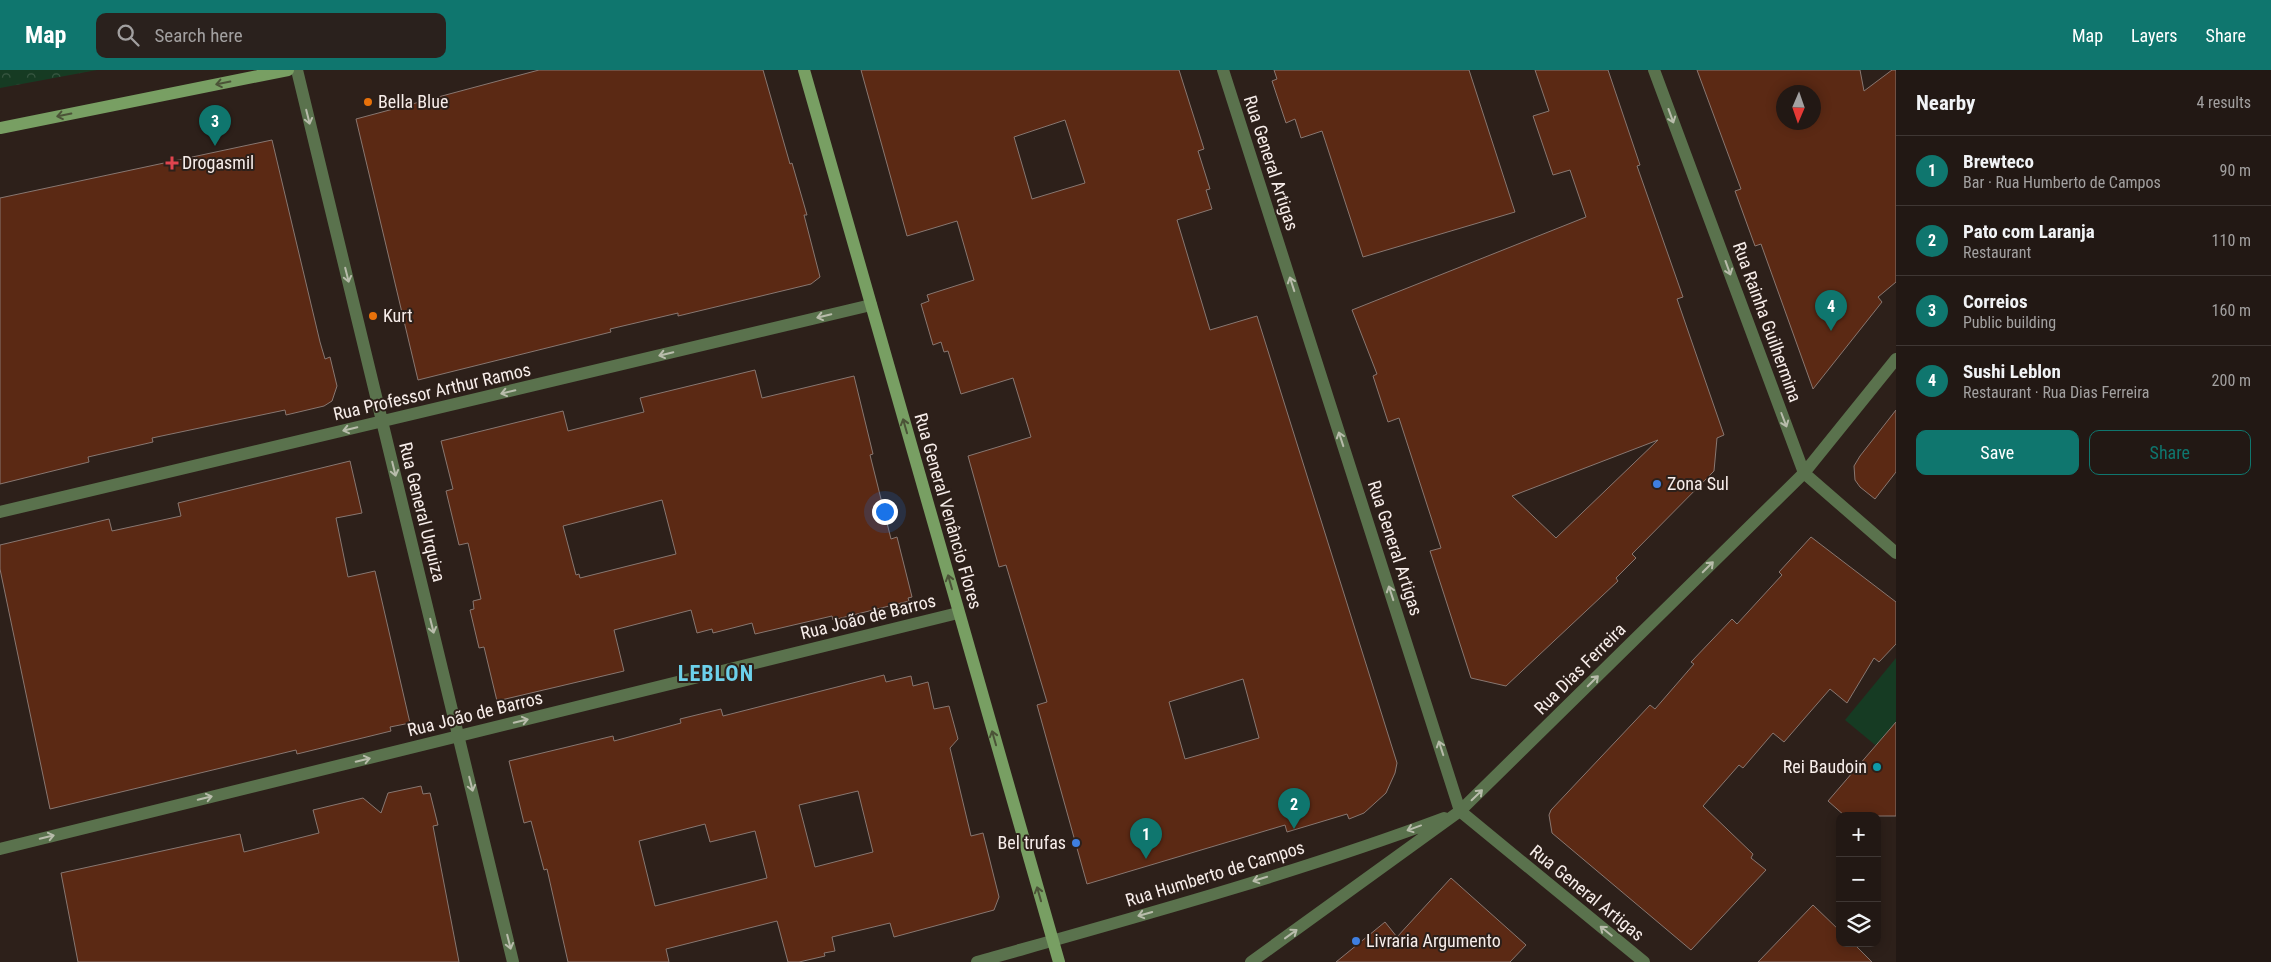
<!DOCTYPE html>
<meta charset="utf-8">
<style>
:root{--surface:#221814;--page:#2a211d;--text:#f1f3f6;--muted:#a2a0a0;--line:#3f3734;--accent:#0f766e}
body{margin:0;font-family:"Roboto Condensed",sans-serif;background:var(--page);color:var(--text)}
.controls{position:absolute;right:15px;bottom:15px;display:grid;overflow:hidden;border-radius:10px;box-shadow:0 2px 12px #0003}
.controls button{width:45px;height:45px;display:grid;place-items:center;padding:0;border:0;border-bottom:1px solid var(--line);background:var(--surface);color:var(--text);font:25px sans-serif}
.compass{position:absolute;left:1776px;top:15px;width:45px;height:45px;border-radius:50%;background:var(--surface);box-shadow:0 2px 12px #0003;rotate:182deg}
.you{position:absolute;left:884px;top:441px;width:18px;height:18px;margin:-12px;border:4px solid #fff;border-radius:50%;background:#1a73e8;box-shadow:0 0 0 8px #1a73e833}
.badge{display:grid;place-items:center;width:32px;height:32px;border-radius:50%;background:var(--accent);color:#fff;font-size:16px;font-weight:700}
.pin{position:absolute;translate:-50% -41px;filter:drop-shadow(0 1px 2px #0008)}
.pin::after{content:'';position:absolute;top:26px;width:18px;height:15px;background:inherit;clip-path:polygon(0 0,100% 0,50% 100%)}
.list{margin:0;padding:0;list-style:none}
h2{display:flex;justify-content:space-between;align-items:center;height:65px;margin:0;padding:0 20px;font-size:21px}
h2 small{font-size:16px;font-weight:400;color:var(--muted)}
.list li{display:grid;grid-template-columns:32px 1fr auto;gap:15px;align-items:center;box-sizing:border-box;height:70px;padding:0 20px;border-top:1px solid var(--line)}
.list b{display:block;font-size:19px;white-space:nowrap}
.list p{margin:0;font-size:16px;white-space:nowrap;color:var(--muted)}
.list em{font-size:16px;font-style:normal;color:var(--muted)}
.actions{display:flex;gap:10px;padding:15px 20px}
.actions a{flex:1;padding:11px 0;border:1px solid var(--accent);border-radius:10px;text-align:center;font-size:18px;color:var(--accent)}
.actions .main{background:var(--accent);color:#fff}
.icon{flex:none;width:28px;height:28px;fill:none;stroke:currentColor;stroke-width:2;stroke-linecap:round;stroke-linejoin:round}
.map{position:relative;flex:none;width:1896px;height:892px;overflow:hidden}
header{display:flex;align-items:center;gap:30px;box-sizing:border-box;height:70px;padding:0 25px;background:var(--accent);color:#fff}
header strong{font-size:24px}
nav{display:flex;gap:28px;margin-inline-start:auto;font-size:18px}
.search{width:350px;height:45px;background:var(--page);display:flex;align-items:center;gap:12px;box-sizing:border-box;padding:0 18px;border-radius:10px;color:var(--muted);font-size:19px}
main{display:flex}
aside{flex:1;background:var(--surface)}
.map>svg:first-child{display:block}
.grass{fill:#163b23}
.park{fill:url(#park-crowns)}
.building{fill:#5b2914;stroke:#887771;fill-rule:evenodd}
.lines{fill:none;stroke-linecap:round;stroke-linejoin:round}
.street{stroke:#5a724d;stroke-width:12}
.secondary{stroke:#789f63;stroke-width:12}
.oneway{stroke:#4b5337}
.oneway2{stroke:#b8bcab}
.food-dot{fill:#e8710a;stroke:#2d201a;stroke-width:2}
.health-dot{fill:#e0444e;stroke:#2d201a;stroke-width:2}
.shop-dot{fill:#3f7fe0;stroke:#2d201a;stroke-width:2}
.culture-dot{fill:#0f9aa8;stroke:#2d201a;stroke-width:2}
.labels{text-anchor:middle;stroke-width:4;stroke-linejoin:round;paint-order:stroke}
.poi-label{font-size:18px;fill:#f7edea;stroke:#2d201a;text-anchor:start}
.street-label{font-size:18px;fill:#f7edea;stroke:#2d201a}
.district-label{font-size:22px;font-weight:bold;letter-spacing:1px;fill:#6cd0ea;stroke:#2d201a}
</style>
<header>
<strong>Map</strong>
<div class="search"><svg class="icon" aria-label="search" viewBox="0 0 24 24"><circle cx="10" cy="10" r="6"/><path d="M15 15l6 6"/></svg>Search here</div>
<nav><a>Map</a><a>Layers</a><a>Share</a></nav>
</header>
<main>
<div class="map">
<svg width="1896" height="892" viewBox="0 0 1896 892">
<defs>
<pattern id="park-crowns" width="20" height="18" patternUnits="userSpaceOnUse" patternTransform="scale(1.25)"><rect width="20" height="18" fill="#163b23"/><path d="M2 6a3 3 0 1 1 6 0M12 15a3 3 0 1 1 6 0" fill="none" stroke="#395843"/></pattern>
</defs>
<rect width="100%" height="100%" fill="#2d201a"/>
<path class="grass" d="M1896 588V660L1880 679 1845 650Z"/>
<path class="park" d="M0 0H97L0 18Z"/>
<path class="building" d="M539 0H763L790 94 792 93 807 145H804L820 207 811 214 678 246V243L610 259 611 262 418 310 356 49Z
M861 0H1179L1204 79 1198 81 1210 119 1206 120 1212 139 1177 150 1210 260 1257 246 1397 693 1395 703 1386 723 1364 743 1349 749 1347 744 1287 762 1285 755 1087 814 1037 635 1047 632 1006 495 999 497 968 386 1031 367 1013 308 961 324 948 281 944 282 941 272 933 275 921 234 929 231 927 225 974 210 957 151 907 166ZM1065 50 1085 113 1032 129 1014 67ZM1243 609 1259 668 1185 689 1169 632Z
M1274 0H1469L1515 142 1363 187 1322 61 1301 68 1295 49 1286 53 1272 11 1277 9Z
M1535 0H1608L1640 95 1637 96 1683 227 1677 229 1724 365 1717 368 1714 401 1632 484 1636 488 1616 508 1618 511 1506 616 1471 608 1430 481 1441 478 1399 348 1388 352 1373 306 1377 304 1352 240 1586 147 1570 100 1553 105 1533 46 1549 41ZM1658 370 1556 468 1512 426Z
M1697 0H1860L1864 21 1892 0H1896V212L1878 227 1882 232 1813 319 1761 174 1755 176 1735 121 1741 119ZM1784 22H1814V52H1784Z
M272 70 320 272 325 289 330 287 337 316 332 331 324 336 286 345 285 340 152 368 153 372 88 387 89 392 0 414V128Z
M755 300 762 328 854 306 873 384 870 385 891 469 897 467 912 527 908 528 909 531 833 550 832 546 755 564 752 553 713 563 712 559 697 563 691 540 614 560 624 601 497 631 484 577 479 578 470 540 474 539 473 531 481 529 468 473 459 475 446 421 453 419 441 371 563 341 568 361 644 342 640 328ZM662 430 676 484 580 508 579 504 576 505 563 456Z
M1896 340V402L1875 429 1860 417 1855 410 1854 396 1860 386Z
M350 391 362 443 336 448 348 507 375 501 410 653 390 657 391 661 297 684 296 680 50 739 0 499V475L109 449 112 461 181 446 178 433Z
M1811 467 1896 532V574L1879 592 1874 588 1847 633 1830 619 1784 672 1773 663 1743 698 1739 695 1703 736 1753 784 1751 788 1766 800 1691 880 1552 763 1549 745 1551 740 1650 635 1655 639 1694 594 1691 592 1732 549 1737 554 1782 505 1779 502Z
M884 605 886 612 911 606 913 616 928 612 934 639 949 636 958 669 950 678 971 766 983 763 999 827 994 840 894 867 890 853 832 867 835 881 824 883 825 886 799 892H788L777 851 666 879 669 892H568L547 799 544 800 531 751 524 753 509 691 613 666 614 671 681 653 680 649 721 639 723 646ZM858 721 873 782 815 797 799 735ZM705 754 710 772 755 761 767 808 655 836 639 771Z
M1896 652V746H1845L1828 731Z
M421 716 423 724 430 723 438 755 433 756 459 892H78L61 803 240 764 244 782 319 763 313 740 363 728 381 743 388 723Z
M1451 808 1526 875 1510 892H1336L1385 852 1397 867Z
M1813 835 1840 861V873H1853L1872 892H1758Z"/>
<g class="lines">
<path class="street" d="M297 0 513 892
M1223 0 1460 741 1644 892
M1654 0 1804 403 1896 483
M0 442 871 235
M0 779 958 543
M977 892C1133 848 1291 805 1444 748
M1251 892 1460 741 1804 403 1896 289"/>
<path class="secondary" d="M804 0 1059 892
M0 58 288 0"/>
</g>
<defs><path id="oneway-shaft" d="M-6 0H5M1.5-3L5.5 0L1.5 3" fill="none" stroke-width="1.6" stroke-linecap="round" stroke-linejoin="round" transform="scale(1.25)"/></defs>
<g class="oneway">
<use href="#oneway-shaft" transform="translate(223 13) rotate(169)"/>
<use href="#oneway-shaft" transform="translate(64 45) rotate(169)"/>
<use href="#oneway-shaft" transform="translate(905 356) rotate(-106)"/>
<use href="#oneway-shaft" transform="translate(950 512) rotate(-106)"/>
<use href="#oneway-shaft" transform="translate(994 668) rotate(-106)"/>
<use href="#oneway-shaft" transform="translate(1039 824) rotate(-106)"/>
</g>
<g class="oneway2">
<use href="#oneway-shaft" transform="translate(1671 46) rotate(70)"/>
<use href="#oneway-shaft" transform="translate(308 47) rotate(76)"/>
<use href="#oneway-shaft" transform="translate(1728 198) rotate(70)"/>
<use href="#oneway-shaft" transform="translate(347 205) rotate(76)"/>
<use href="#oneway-shaft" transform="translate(1292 214) rotate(-108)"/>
<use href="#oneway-shaft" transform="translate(824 246) rotate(167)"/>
<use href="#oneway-shaft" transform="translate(666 284) rotate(167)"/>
<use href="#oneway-shaft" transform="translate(508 322) rotate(167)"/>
<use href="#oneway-shaft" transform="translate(1784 350) rotate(69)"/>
<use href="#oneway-shaft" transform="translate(350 359) rotate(167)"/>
<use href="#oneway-shaft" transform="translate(1341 369) rotate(-108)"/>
<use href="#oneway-shaft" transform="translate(394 399) rotate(76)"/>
<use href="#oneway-shaft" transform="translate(1708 497) rotate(-45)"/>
<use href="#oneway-shaft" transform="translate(1391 523) rotate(-108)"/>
<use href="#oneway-shaft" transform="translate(432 556) rotate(76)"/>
<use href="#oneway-shaft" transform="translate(1593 611) rotate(-45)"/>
<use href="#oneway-shaft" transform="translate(521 651) rotate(-14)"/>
<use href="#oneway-shaft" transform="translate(1441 678) rotate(-108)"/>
<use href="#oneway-shaft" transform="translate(363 690) rotate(-14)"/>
<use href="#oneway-shaft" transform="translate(471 714) rotate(76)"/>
<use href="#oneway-shaft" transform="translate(1477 725) rotate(-44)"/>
<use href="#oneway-shaft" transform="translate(205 728) rotate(-14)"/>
<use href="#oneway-shaft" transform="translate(1414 758) rotate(160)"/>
<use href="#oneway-shaft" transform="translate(47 767) rotate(-14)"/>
<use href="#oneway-shaft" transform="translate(1260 809) rotate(163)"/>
<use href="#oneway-shaft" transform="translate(1145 844) rotate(164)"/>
<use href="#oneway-shaft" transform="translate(1606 861) rotate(-141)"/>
<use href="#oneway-shaft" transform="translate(1291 864) rotate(-36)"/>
<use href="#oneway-shaft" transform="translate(509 872) rotate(76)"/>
</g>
<g class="food-dot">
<circle cx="368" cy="32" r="5"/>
<circle cx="373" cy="246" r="5"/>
</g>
<path class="health-dot" d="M169.5 85.5h5v5h5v5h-5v5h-5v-5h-5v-5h5z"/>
<g class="shop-dot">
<circle cx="1657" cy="414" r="5"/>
<circle cx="1076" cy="773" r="5"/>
<circle cx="1356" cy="871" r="5"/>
</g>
<circle class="culture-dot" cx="1877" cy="697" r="5"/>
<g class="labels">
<g class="poi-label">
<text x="378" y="38">Bella Blue</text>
<text x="182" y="99">Drogasmil</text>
<text x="383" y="252">Kurt</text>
<text x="1667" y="420">Zona Sul</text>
<text x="1867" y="703" text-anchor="end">Rei Baudoin</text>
<text x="1066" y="779" text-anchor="end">Bel trufas</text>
<text x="1366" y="877">Livraria Argumento</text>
</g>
<g class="street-label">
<text transform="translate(1271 93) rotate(72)" y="6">Rua General Artigas</text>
<text transform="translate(1767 252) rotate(70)" y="6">Rua Rainha Guilhermina</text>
<text transform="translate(432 322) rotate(-13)" y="6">Rua Professor Arthur Ramos</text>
<text transform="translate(948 441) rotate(74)" y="6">Rua General Venâncio Flores</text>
<text transform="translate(422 442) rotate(76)" y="6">Rua General Urquiza</text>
<text transform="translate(1395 478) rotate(72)" y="6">Rua General Artigas</text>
<text transform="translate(868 547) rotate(-14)" y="6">Rua João de Barros</text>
<text transform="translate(1580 599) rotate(-45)" y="6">Rua Dias Ferreira</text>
<text transform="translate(475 644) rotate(-14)" y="6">Rua João de Barros</text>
<text transform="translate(1215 804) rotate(-17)" y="6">Rua Humberto de Campos</text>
<text transform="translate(1587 823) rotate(39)" y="6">Rua General Artigas</text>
</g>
<g class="district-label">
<text x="716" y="611">LEBLON</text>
</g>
</g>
</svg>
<div class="controls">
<button>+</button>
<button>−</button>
<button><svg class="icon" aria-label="layers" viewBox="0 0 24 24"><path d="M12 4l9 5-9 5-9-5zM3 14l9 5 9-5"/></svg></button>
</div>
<svg class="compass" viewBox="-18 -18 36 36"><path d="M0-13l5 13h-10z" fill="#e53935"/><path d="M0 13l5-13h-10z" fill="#a2a0a0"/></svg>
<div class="you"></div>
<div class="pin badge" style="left:1146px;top:789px">1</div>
<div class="pin badge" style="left:1294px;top:759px">2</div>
<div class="pin badge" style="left:215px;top:76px">3</div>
<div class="pin badge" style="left:1831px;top:261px">4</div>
</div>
<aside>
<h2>Nearby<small>4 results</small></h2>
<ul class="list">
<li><span class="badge">1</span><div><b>Brewteco</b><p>Bar · Rua Humberto de Campos</p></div><em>90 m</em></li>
<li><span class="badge">2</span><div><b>Pato com Laranja</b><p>Restaurant</p></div><em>110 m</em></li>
<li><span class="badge">3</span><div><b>Correios</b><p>Public building</p></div><em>160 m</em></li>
<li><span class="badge">4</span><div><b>Sushi Leblon</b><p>Restaurant · Rua Dias Ferreira</p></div><em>200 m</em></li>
</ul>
<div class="actions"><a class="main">Save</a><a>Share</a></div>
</aside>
</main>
